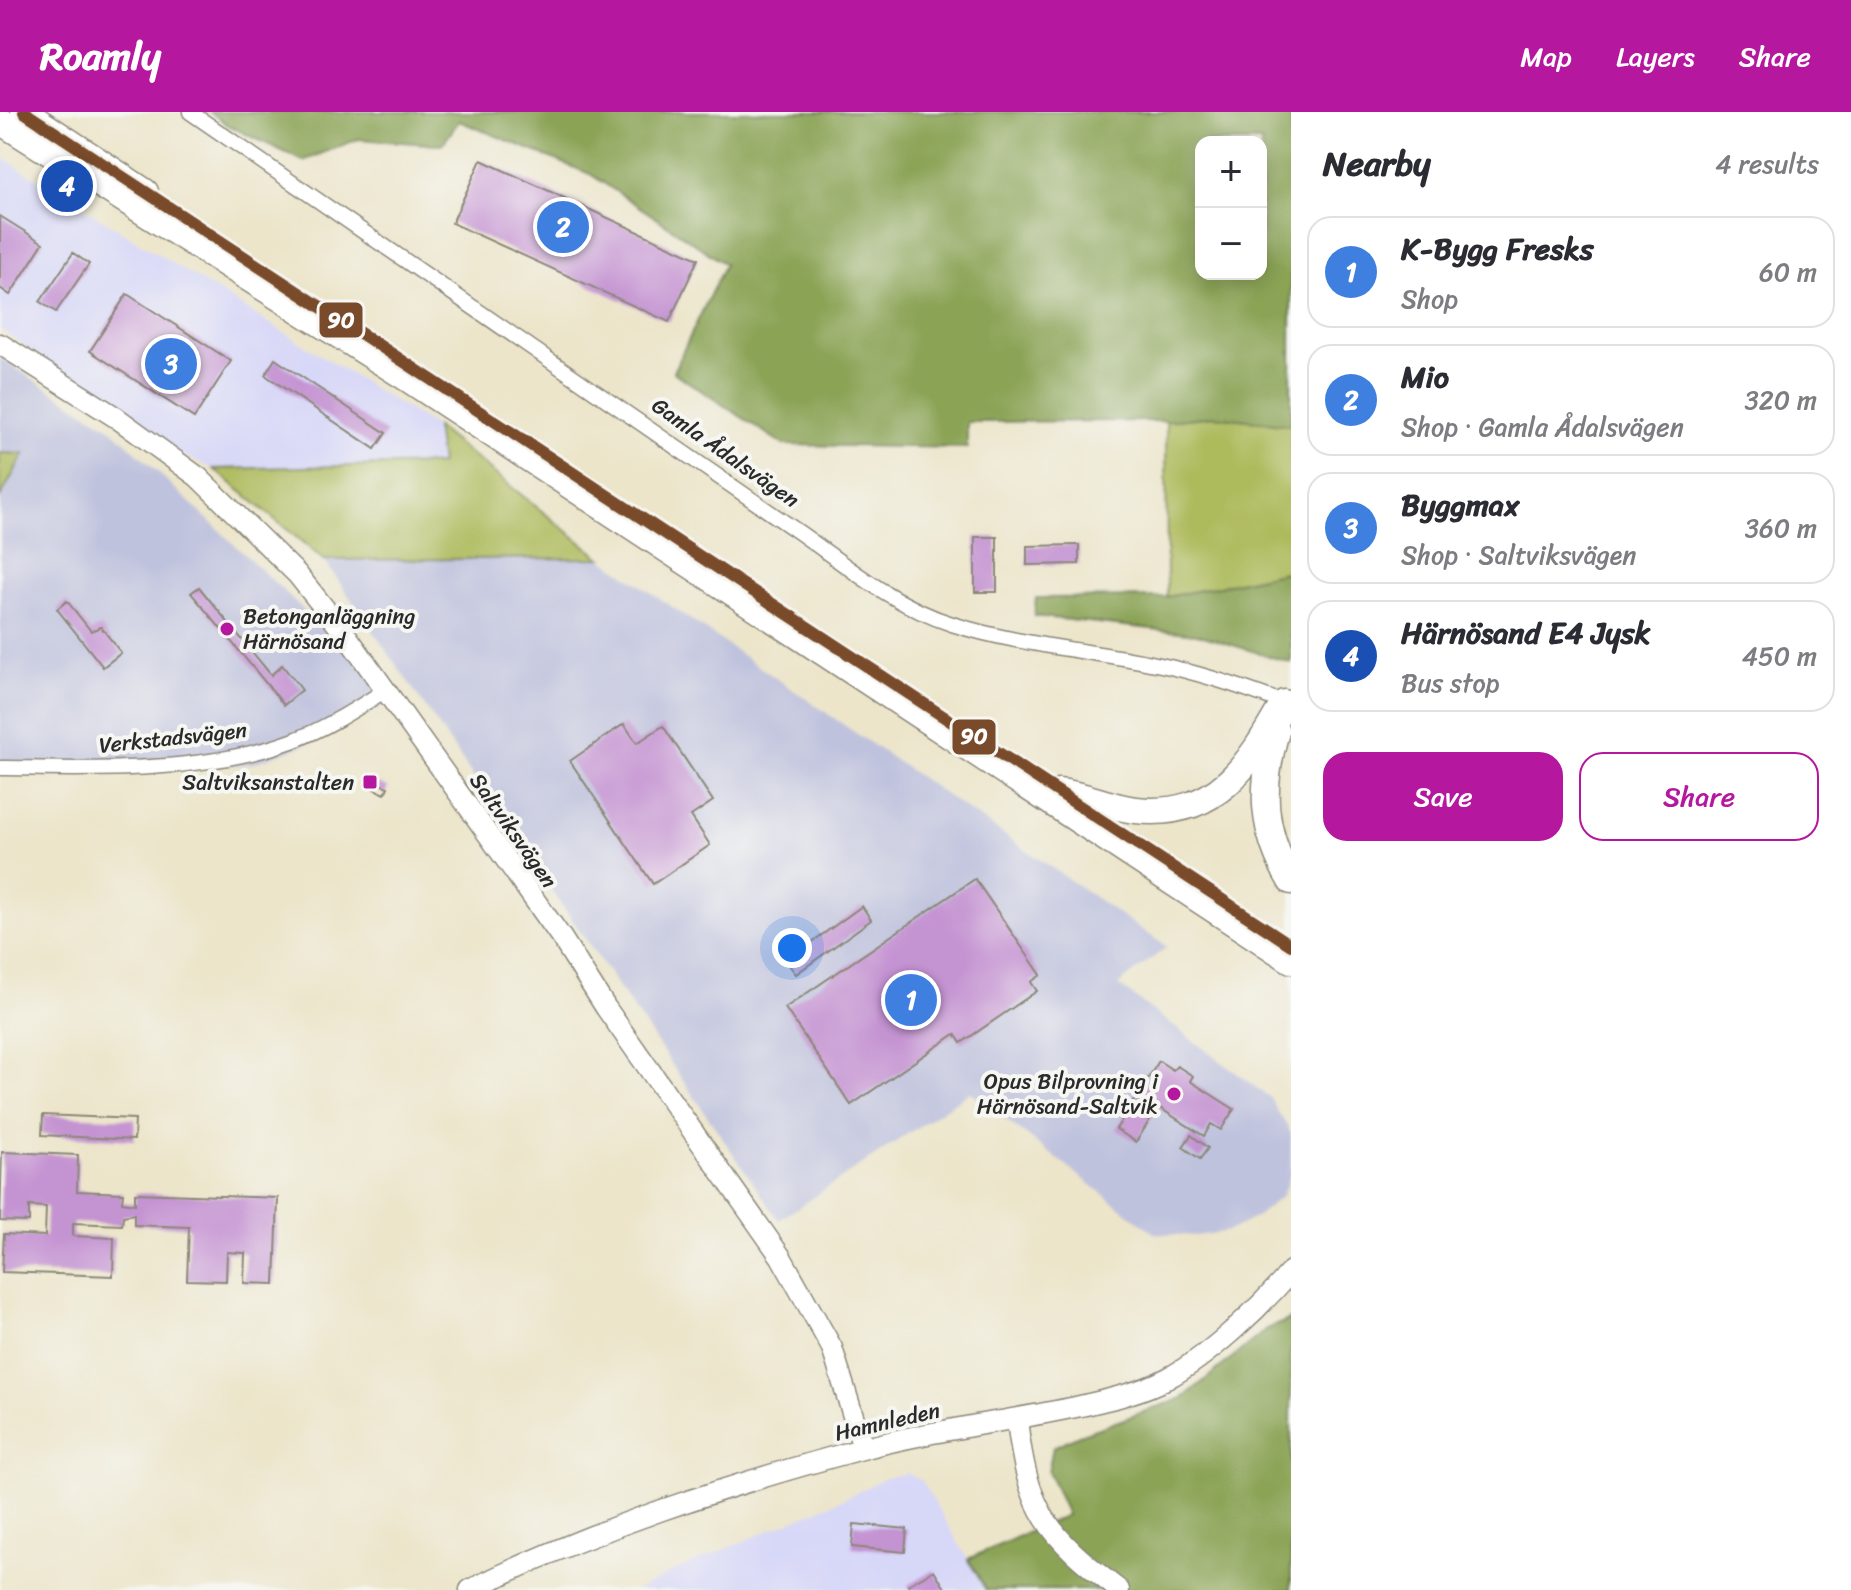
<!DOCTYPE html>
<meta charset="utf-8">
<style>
:root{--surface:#fff;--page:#f2f2f3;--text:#2b2b33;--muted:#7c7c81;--line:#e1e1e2;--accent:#b5179e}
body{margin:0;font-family:Sriracha,sans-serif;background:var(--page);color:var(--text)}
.controls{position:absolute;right:24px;top:24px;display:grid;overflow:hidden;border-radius:16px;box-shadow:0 4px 20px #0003}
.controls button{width:72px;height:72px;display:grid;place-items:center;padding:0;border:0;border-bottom:2px solid var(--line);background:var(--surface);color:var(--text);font:40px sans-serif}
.you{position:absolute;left:792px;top:836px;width:28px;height:28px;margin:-20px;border:6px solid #fff;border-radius:50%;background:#1a73e8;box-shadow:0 0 0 12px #1a73e833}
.badge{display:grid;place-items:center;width:52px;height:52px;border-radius:50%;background:var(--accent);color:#fff;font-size:26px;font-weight:700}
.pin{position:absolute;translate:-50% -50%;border:4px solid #fff;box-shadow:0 2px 8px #0006}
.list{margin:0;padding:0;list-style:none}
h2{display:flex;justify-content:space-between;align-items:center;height:104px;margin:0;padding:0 32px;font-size:34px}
h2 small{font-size:26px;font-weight:400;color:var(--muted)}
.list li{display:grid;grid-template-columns:52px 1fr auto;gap:24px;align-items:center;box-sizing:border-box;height:112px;margin:0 16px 16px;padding:0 16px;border:2px solid var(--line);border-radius:24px}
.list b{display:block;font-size:30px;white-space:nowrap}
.list p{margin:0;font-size:26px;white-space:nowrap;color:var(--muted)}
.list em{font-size:26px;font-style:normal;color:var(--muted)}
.actions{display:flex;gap:16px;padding:24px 32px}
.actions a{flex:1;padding:18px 0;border:2px solid var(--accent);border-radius:24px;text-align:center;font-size:28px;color:var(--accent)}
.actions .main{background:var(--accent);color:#fff}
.map{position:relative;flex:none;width:1291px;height:1478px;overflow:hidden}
header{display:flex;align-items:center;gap:48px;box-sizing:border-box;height:112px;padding:0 40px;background:var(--accent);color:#fff}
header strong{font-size:38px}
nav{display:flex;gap:44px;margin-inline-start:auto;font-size:28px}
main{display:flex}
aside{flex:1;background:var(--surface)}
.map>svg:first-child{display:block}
.built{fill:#d7d7f8}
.industrial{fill:#bfc2dd}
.green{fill:#aebb5d;stroke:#6c7344;stroke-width:2}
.forest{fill:#8aa354;stroke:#5a6740;stroke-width:2;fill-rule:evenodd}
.building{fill:#c493d2}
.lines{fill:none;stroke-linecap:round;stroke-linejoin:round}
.street-casing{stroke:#8c887a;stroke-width:17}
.secondary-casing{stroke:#8c887a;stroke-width:23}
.highway-casing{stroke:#8c887a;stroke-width:29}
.street{stroke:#fff;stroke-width:14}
.secondary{stroke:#fff;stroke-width:20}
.highway{stroke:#fff;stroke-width:26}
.bus-1-casing{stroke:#f6f6f2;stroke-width:18}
.bus-1{stroke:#7a4b2a;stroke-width:12}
.poi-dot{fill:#b5179e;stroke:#f6f6f2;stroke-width:3}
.labels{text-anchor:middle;stroke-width:8;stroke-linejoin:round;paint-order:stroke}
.street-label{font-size:22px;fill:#2b2b2b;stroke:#f6f6f2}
.poi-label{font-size:22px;fill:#2b2b2b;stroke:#f6f6f2;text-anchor:end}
.line-badge{stroke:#f6f6f2;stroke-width:3}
.badge-label{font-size:22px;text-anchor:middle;font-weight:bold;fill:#fff}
</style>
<header>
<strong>Roamly</strong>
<nav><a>Map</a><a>Layers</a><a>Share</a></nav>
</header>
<main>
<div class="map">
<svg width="1291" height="1478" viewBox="0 0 1291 1478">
<rect width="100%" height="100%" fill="#f6f6f2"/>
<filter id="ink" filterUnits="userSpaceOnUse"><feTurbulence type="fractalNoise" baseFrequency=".0125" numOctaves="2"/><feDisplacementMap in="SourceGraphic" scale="16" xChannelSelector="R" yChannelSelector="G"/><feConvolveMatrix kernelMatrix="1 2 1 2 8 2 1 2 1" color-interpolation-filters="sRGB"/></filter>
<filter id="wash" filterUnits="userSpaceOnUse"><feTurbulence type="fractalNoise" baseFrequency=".006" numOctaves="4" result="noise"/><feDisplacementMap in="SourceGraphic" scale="32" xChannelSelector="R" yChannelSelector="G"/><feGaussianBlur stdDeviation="1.8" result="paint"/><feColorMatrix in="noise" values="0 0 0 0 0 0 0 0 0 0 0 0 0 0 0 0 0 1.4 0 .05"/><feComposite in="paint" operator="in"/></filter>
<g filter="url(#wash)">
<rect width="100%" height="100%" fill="#ece5ca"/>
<path class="built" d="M0 44 436 315 441 352 214 357 180 342 0 217Z
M907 1361 922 1369 986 1478H636L676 1458 841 1388 885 1366Z"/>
<path class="industrial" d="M0 246 113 318 396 585 357 608 299 635 254 651 206 656 0 659V386L24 342 0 341Z
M601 446 1167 835 1118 873 1269 985 1291 1021V1059L1282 1084 1258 1104 1229 1119 1196 1124 1154 1121 970 980 779 1108 324 448Z"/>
<path class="green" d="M1214 304 1291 313V459L1167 485 1166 309Z
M436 315 601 446 324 448 214 357 441 352Z
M0 341 24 342 0 386Z"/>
<path class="forest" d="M210 0H1291V313L1214 304 1166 309 967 310V336L784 333 673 260 725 152 590 62 459 9 442 33 358 27 303 49 229 14ZM1201 30H1261V162H1201Z
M1291 459V551L1197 522 1034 504 1036 486 1167 485Z
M1291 1207V1478H986L968 1447 1067 1403 1048 1360 1053 1335 1079 1323 1183 1286 1267 1217Z"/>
<g id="blocks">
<path class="building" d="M481 48 698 147 669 210 452 111Z
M0 104 43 131 10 183 0 176Z
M73 141 89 152 56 200 40 190Z
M127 182 231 249 194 306 90 239Z
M275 247 386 321 375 337 265 263Z
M975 425H997V480H975Z
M1079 433V452L1027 453V434Z
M199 475 271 563 282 553 302 578 284 593 191 481Z
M67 489 91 519 101 515 121 541 103 555 57 497Z
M624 612 637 631 663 614 713 689 691 704 710 733 653 772 570 649Z
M377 671 388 675 385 682 374 677Z
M975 767 1041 863 1031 870 1037 879 961 931 955 922 851 993 785 896Z
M862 794 871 808 796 862 786 849Z
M1159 949 1173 958 1177 954 1193 964 1190 969 1234 997 1221 1018 1211 1012 1204 1024 1158 995 1136 1030 1116 1017Z
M43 1003 135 1007 134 1028 42 1023Z
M1191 1023 1208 1036 1200 1047 1183 1035Z
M2 1040 78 1043 77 1079 123 1081 122 1090 135 1092V1081L278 1086 275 1172 244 1171 245 1141 227 1140 226 1169 187 1168 189 1115 134 1113V1102L123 1104 122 1113 73 1111V1124L114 1126 113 1164 2 1160 4 1122 45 1124 46 1095 29 1094V1110L0 1109Z
M854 1412 907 1417 905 1440 852 1435Z
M934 1458 946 1478H911L908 1473Z"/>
</g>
</g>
<g filter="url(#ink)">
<use href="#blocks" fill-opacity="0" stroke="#8c887a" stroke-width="2"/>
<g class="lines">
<defs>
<path id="street" d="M190 0 800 421C847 454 896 495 952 512 1018 533 1088 538 1156 552 1201 561 1242 575 1284 591
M0 656C93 658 204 661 292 629 325 617 354 598 384 579"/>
<path id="secondary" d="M0 232 117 306 198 365 297 462 349 527 561 825 606 896 781 1145 832 1236 863 1336
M1017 1308C1028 1400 1046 1422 1119 1478
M470 1478C595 1416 728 1373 862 1337 932 1318 1005 1310 1076 1295 1107 1288 1140 1281 1168 1266 1209 1244 1261 1195 1291 1159"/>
<path id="highway" d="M24 0 145 80
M0 9 407 266 1291 848
M1276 619C1260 676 1261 718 1291 769
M1058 680C1085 682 1108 695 1136 698 1218 707 1249 652 1284 591"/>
</defs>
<use href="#street" class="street-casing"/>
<use href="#secondary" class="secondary-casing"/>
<use href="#highway" class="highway-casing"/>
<use href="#street" class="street"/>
<use href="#secondary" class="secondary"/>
<use href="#highway" class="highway"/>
<defs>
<path id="bus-1" d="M24 0 1291 833"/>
</defs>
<use href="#bus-1" class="bus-1-casing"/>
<use href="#bus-1" class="bus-1"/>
</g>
</g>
<g class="poi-dot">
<circle cx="227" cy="517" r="8"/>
<rect x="362" y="662" width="16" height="16" rx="4"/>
<circle cx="1174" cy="982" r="8"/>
</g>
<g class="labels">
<g class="street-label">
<text transform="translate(726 340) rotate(35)" y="8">Gamla Ådalsvägen</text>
<text transform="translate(173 625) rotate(-6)" y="8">Verkstadsvägen</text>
<text transform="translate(514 718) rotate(55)" y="8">Saltviksvägen</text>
<text transform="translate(887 1309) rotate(-13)" y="8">Hamnleden</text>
</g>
<g class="poi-label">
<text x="243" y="512" text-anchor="start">Betonganläggning<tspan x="243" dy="25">Härnösand</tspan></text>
<text x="354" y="678">Saltviksanstalten</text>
<text x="1158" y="977">Opus Bilprovning i<tspan x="1158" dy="25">Härnösand-Saltvik</tspan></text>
</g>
</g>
<g class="line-badge">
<rect x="318" y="189" width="46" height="38" rx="8" fill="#7a4b2a"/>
<rect x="951" y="606" width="46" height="38" rx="8" fill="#7a4b2a"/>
</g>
<g class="badge-label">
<text x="341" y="216">90</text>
<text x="974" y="632">90</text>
</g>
</svg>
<div class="controls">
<button>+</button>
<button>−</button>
</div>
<div class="you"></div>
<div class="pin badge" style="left:911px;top:888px;background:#3f7fe0">1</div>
<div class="pin badge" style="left:563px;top:115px;background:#3f7fe0">2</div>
<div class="pin badge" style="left:171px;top:252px;background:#3f7fe0">3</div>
<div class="pin badge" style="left:67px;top:74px;background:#1a4fb4">4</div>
</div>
<aside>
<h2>Nearby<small>4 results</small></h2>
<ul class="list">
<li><span class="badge" style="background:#3f7fe0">1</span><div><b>K-Bygg Fresks</b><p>Shop</p></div><em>60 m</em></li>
<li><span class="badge" style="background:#3f7fe0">2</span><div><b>Mio</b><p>Shop · Gamla Ådalsvägen</p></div><em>320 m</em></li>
<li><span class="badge" style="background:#3f7fe0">3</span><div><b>Byggmax</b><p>Shop · Saltviksvägen</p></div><em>360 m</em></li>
<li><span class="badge" style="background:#1a4fb4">4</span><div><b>Härnösand E4 Jysk</b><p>Bus stop</p></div><em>450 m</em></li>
</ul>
<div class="actions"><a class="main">Save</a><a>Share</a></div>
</aside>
</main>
